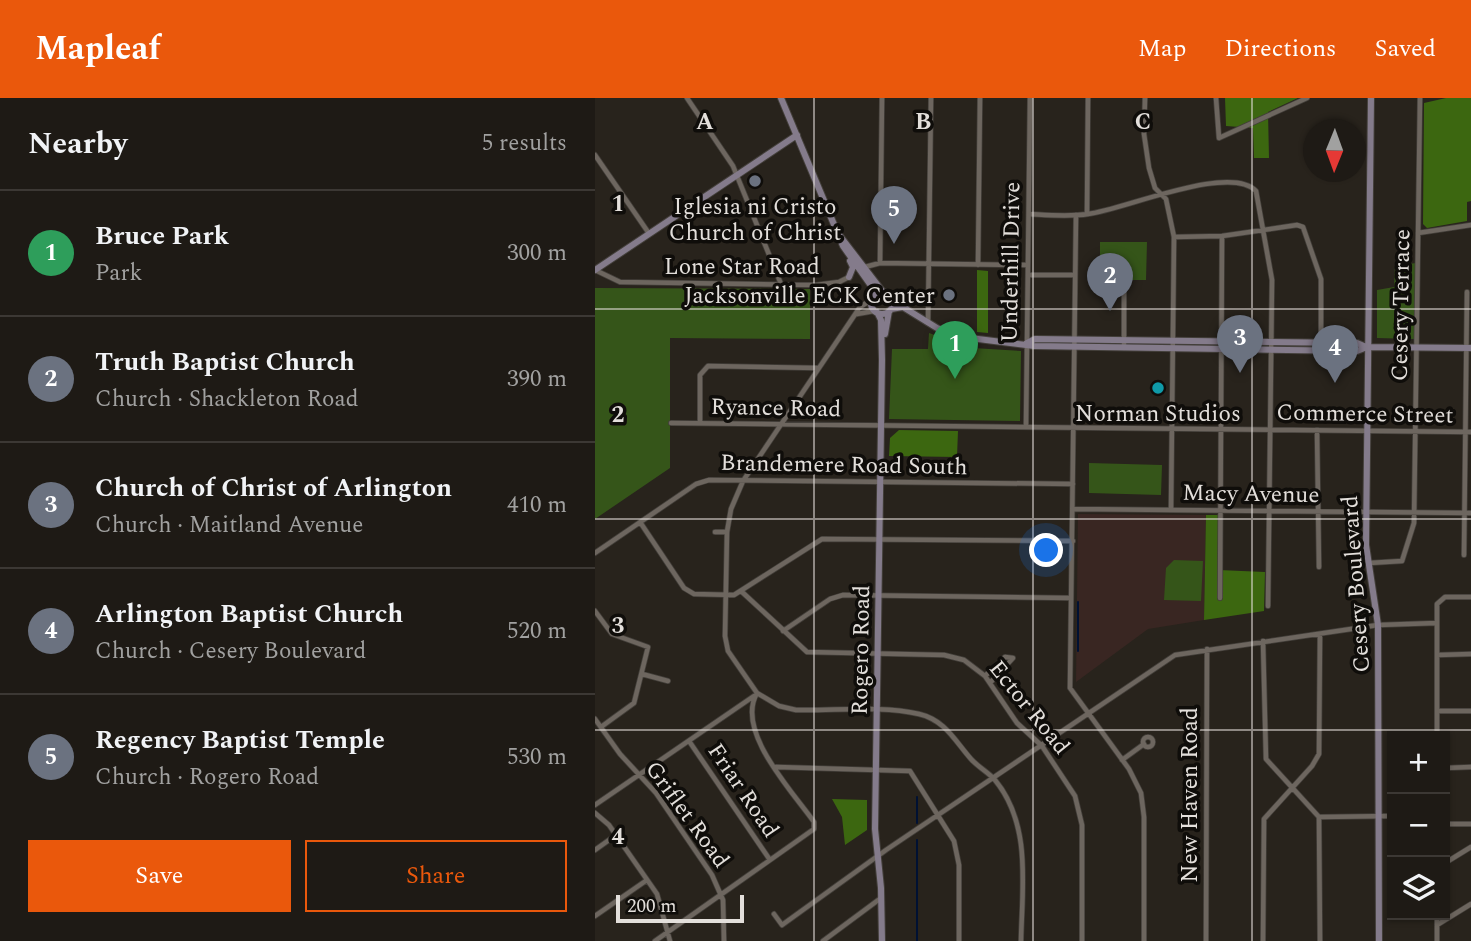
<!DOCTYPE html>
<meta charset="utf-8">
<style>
:root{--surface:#1e1a15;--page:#26231e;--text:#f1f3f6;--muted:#a1a1a0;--line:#3c3834;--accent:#ea580c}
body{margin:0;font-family:Spectral,serif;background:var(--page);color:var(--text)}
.controls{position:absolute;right:21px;bottom:21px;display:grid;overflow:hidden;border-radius:0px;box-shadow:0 2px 5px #0004}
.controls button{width:63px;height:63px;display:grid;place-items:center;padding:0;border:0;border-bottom:2px solid var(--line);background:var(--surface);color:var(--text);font:35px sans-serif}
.compass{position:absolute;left:708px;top:21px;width:63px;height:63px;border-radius:50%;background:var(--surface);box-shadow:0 2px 5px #0004;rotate:181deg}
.scale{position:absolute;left:21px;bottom:18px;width:128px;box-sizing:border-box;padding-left:7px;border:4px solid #e3dfdb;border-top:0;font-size:19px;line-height:24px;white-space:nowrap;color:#e3dfdb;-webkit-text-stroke:5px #0f0d0a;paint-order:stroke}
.you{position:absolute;left:452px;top:453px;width:24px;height:24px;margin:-18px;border:5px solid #fff;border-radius:50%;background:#1a73e8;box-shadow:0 0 0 10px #1a73e833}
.badge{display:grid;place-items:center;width:46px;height:46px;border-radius:50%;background:var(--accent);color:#fff;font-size:23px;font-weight:700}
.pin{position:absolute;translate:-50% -58px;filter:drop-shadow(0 2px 4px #0008)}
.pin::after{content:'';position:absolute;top:37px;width:24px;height:21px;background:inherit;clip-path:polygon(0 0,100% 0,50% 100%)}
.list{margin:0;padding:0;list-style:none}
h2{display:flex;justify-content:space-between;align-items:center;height:91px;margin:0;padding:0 28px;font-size:30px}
h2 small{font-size:23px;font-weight:400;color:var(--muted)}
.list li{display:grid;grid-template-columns:46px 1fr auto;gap:21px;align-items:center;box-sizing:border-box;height:126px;padding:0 28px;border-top:2px solid var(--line)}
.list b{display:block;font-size:26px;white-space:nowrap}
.list p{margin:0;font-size:23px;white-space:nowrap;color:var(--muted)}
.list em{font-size:23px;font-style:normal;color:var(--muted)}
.actions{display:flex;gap:14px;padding:21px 28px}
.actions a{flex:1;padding:16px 0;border:2px solid var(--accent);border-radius:0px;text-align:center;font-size:24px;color:var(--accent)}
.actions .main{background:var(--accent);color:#fff}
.icon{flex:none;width:38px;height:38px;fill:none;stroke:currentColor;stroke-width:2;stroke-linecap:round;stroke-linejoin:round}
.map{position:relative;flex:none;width:876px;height:843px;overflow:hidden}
header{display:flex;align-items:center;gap:42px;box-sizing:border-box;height:98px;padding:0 35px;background:var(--accent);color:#fff}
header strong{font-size:33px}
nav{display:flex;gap:38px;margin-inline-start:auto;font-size:24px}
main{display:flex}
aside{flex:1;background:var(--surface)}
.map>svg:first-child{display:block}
.education{fill:#392622}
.green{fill:#355519}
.forest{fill:#3c6710}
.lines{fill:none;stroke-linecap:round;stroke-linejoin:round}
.stream{stroke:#013;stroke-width:2}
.street-casing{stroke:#433f3a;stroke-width:6}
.secondary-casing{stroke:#433f3a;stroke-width:8}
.street{stroke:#6d665f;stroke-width:4.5}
.secondary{stroke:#847b8b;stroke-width:6}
.grid{fill:none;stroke:#e3dfdb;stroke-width:2;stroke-opacity:0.55}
.worship-dot{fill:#6b7280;stroke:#0f0d0a;stroke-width:2.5}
.culture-dot{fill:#0f9aa8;stroke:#0f0d0a;stroke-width:2.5}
.labels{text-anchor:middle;stroke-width:7;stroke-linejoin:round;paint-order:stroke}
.poi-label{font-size:23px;fill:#e3dfdb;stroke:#0f0d0a}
.street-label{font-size:23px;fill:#e3dfdb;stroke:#0f0d0a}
.grid-label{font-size:23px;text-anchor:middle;font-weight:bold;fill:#e3dfdb;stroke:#0f0d0a;stroke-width:7;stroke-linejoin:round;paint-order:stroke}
</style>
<header>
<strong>Mapleaf</strong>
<nav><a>Map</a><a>Directions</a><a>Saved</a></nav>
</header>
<main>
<aside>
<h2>Nearby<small>5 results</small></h2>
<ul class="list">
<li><span class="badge" style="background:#2e9e5b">1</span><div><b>Bruce Park</b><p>Park</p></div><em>300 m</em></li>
<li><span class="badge" style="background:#6b7280">2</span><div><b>Truth Baptist Church</b><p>Church · Shackleton Road</p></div><em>390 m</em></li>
<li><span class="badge" style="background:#6b7280">3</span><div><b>Church of Christ of Arlington</b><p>Church · Maitland Avenue</p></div><em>410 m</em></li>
<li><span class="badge" style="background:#6b7280">4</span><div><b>Arlington Baptist Church</b><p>Church · Cesery Boulevard</p></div><em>520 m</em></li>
<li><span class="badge" style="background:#6b7280">5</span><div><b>Regency Baptist Temple</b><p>Church · Rogero Road</p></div><em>530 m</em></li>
</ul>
<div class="actions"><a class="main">Save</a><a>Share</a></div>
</aside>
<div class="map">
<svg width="876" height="843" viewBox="0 0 876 843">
<rect width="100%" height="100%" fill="#28231c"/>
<path class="education" d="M483 416 611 417 609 522 553 531 481 584Z"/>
<path class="green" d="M505 144H552L551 182H505Z
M821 165 819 241 782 240V192L799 189 800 168Z
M0 190 215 191V241L75 240V370L0 421Z
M334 235 378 250 426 253 425 323 294 321 297 251H333Z
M494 365 567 367 566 397 494 395Z
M579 462 608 463 606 503 569 502 571 470Z"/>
<path class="forest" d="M630 0H703L673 14 674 60H659L658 30 631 28Z
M851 0H876V103L872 104V123L832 130 828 126 829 5Z
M382 172 393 173V235L382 234Z
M304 332 363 333 362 359 294 358 295 340Z
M611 417H623L624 472 670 474 669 513 609 522Z
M237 701 272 702V732L250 747 247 719Z"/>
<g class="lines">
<path class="stream" d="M483 553V504
M322 725V699
M322 742V843"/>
<defs>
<path id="street" d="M92 0 138 68 186 186
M550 0 549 36 554 70 560 90 571 101 579 139 576 412
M621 0 624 40 712 0
M0 57 53 134
M434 116C453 117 474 119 493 116 528 112 635 65 661 93L677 182 673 508
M492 116 493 0
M481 117 475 590 534 671 546 695 549 719V843
M823 135 876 127
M579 139 627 138 702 127 708 129 726 181V246
M285 165 287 0
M383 167 385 0
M270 169 285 165 432 167
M0 172 25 184 221 187 244 184 254 179
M433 177H480
M529 182V250
M276 202 265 209 148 383 136 411 132 434 130 538 133 553 162 595 184 608 201 612C240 613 286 607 324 616 350 622 360 643 376 661 383 669 393 674 400 682 437 727 427 789 426 843
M262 216 279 213
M333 225 336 0
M76 325 876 334
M105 325V277L113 268 223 270
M431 329 435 0
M722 332 724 469
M478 411 876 415
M45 424 89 490 99 496 139 497 227 441 478 443
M120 434H132
M0 455 101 386 114 382 478 386
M869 457 872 194
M774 465 807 463 819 425 825 0
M146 493 212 554 349 557 369 562 390 578 422 625 447 648 480 698 487 727V843
M625 500 627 138
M0 513 17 536 53 549 39 605 6 629
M188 533 235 501 248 497 476 500
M668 543 671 661 724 719 725 843
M842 557 876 556
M47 576 73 583
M390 578 410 559 418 560 395 585
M842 613H876
M0 621 25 656 61 695 117 777 128 802 129 843
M842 638V506L850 499H876
M548 644a5 5 0 1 1 10 0a5 5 0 1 1-10 0Z
M94 643 175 762
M527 662 549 646
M181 669 315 673 359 743 364 767V843
M850 670 876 669
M0 707 159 598
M0 715 14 727 62 796 75 843
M724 719 797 718
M850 726H876
M0 752 21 737
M850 765 876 749
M179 816 187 827 291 752 580 557 783 527 842 525
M0 818 52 782
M842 827 876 806
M60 843 219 731V724C197 693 140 633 162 595
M228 843 286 800
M611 843 612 551
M668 843 669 721 717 668 724 656 725 536
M842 843V817"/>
<path id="secondary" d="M186 0 248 148 277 189 278 198
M776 0 771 447 783 527 784 843
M245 138 288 194
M0 172 202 37
M254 179 258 169 255 163
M276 205a11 11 0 1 1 22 0a11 11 0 1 1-22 0Z
M296 211 308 209 342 230 367 239 439 248 762 253 772 249 876 250
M282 214 286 222 287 262 280 731 286 790 287 843
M290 236 294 213
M432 245 440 241 762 245 771 249"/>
</defs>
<use href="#street" class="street-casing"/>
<use href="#secondary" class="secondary-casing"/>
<use href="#street" class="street"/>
<use href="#secondary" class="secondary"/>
</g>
<path class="grid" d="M219 0V843M438 0V843M657 0V843M0 211H876M0 421H876M0 632H876"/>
<g class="worship-dot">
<circle cx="160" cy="83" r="7"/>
<circle cx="354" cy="197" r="7"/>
</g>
<circle class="culture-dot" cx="563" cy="290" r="7"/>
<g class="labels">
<g class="poi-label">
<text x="160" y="116">Iglesia ni Cristo<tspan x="160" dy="26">Church of Christ</tspan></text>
<text x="340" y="205" text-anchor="end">Jacksonville ECK Center</text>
<text x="563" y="323">Norman Studios</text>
</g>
<g class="street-label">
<text transform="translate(415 164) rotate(-89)" y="8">Underhill Drive</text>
<text x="147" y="176">Lone Star Road</text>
<text transform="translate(805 207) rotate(-89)" y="8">Cesery Terrace</text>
<text transform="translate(181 309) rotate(1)" y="8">Ryance Road</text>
<text transform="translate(770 315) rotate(1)" y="8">Commerce Street</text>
<text transform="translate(249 366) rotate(1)" y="8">Brandemere Road South</text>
<text transform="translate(656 395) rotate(1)" y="8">Macy Avenue</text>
<text transform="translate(760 486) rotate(-94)" y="8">Cesery Boulevard</text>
<text transform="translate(265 552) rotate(-89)" y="8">Rogero Road</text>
<text transform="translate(435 609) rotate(51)" y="8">Ector Road</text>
<text transform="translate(149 692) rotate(56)" y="8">Friar Road</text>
<text transform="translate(594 697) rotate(-90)" y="8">New Haven Road</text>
<text transform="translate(93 716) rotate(54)" y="8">Griflet Road</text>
</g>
</g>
<g class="grid-label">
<text x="110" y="31">A</text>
<text x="328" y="31">B</text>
<text x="548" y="31">C</text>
<text x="23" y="113">1</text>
<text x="23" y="324">2</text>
<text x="23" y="535">3</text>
<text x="23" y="746">4</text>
</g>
</svg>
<div class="controls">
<button>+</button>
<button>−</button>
<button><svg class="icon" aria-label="layers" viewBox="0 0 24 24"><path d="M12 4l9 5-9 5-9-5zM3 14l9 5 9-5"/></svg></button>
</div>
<svg class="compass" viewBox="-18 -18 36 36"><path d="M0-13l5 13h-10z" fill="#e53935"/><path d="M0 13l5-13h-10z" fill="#a1a1a0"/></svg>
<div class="scale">200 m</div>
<div class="you"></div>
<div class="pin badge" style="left:360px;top:281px;background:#2e9e5b">1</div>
<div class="pin badge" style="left:515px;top:213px;background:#6b7280">2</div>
<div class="pin badge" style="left:645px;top:275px;background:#6b7280">3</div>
<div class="pin badge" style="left:740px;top:285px;background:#6b7280">4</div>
<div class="pin badge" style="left:299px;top:146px;background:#6b7280">5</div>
</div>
</main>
